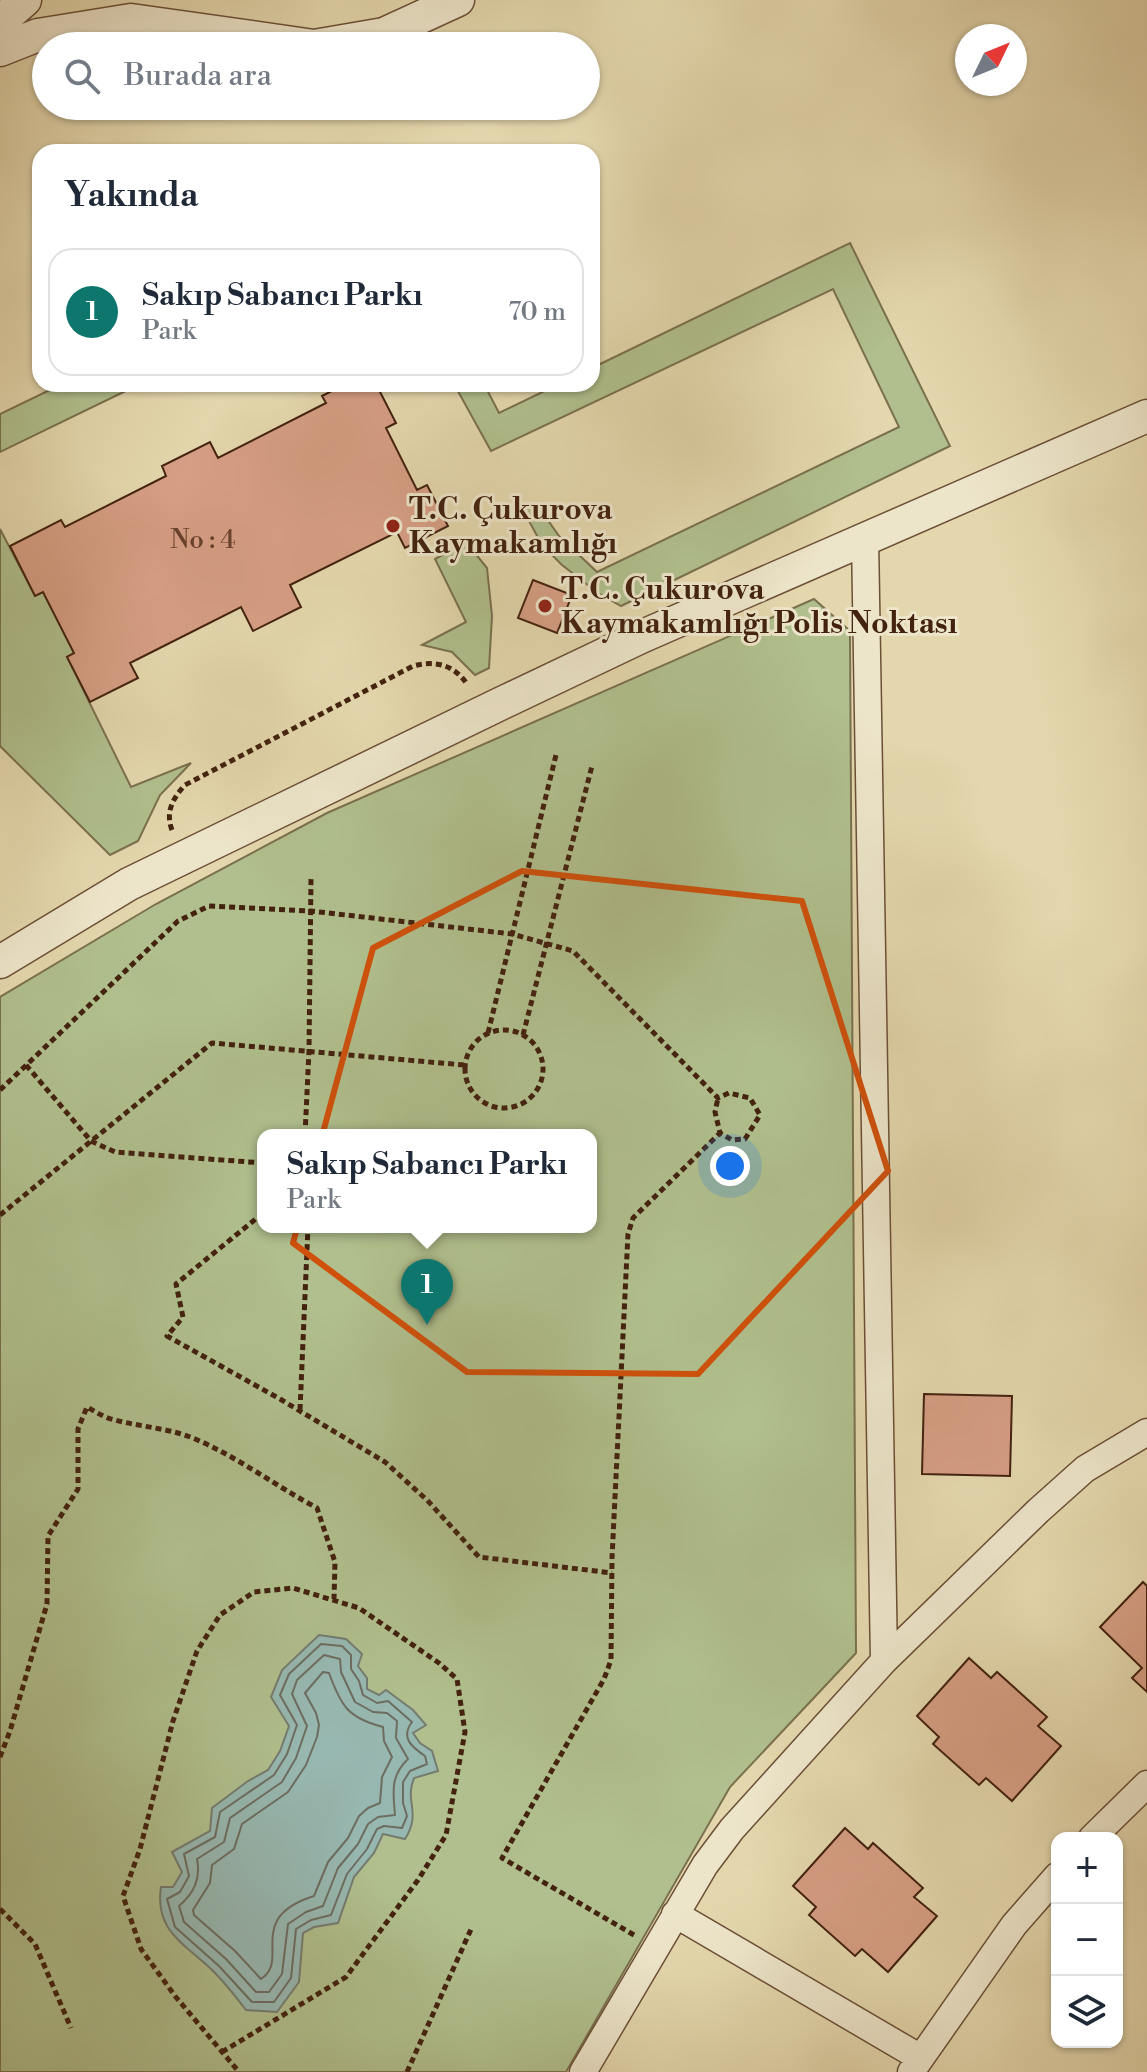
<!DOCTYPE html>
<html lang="tr">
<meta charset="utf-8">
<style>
:root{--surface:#fff;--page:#f6f6f7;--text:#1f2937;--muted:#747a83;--line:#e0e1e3;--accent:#0f766e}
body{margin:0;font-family:"Libre Bodoni",serif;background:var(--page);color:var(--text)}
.controls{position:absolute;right:24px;bottom:24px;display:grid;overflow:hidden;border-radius:16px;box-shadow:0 2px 6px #0004}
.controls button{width:72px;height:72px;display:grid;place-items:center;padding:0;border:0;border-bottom:2px solid var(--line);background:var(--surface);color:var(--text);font:40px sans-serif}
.compass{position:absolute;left:955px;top:24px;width:72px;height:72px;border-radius:50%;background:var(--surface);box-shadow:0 2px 6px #0004;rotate:47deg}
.you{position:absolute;left:730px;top:1166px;width:28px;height:28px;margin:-20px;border:6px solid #fff;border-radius:50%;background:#1a73e8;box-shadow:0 0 0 12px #1a73e833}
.badge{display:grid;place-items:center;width:52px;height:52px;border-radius:50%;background:var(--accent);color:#fff;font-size:26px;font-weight:700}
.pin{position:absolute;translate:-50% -66px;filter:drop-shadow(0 2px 4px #0008)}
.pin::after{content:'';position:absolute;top:42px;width:28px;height:24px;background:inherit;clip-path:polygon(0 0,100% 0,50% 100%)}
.popup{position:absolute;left:257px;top:1129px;width:340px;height:104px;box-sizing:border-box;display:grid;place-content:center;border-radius:16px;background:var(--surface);filter:drop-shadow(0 2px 6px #0005);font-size:26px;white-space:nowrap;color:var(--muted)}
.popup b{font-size:30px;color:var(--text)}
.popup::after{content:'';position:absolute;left:50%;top:100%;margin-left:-16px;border:16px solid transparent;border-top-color:var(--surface)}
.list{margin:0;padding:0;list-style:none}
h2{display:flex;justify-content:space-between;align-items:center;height:104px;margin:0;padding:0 32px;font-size:34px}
h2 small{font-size:26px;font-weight:400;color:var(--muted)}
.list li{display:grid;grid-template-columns:52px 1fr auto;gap:24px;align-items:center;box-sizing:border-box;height:128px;margin:0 16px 16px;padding:0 16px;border:2px solid var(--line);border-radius:24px}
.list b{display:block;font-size:30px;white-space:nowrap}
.list p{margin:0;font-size:26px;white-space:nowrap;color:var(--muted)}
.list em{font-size:26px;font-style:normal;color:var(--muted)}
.icon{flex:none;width:44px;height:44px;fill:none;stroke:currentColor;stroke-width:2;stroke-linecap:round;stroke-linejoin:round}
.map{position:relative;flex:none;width:1147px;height:2072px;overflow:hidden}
.search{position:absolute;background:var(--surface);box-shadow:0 2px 6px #0004;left:32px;top:32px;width:568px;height:88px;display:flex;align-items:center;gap:20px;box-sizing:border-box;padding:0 28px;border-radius:44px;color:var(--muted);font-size:30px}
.panel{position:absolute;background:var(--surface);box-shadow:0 2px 6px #0004;left:32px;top:144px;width:568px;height:248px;border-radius:24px}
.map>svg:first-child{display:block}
.green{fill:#b0bf8d;stroke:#7a704e;stroke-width:2;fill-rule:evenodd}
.water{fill:#97b8b1;stroke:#757c70;stroke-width:2}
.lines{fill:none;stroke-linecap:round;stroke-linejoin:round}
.shore{stroke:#6d6d60;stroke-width:2}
.building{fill:#d69e84;stroke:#43220f;stroke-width:2}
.minor-casing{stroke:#6b4f36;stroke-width:29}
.tertiary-casing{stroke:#6b4f36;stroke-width:35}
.path{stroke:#43220f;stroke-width:5;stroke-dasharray:6 4;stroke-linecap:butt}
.minor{stroke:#ede5ca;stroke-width:26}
.tertiary{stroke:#ede5ca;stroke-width:32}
.marked{fill:none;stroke:#cf510c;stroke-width:6;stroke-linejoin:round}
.poi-dot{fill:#8f2418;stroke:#ede5ca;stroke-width:3}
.labels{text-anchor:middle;stroke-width:6;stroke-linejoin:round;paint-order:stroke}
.number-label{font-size:26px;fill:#68412c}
.poi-label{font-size:30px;font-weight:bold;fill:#43220f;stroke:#ede5ca;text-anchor:start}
</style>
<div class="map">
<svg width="1147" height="2072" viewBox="0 0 1147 2072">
<rect width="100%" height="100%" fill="#e4d7ad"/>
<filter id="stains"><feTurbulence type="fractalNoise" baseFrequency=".0025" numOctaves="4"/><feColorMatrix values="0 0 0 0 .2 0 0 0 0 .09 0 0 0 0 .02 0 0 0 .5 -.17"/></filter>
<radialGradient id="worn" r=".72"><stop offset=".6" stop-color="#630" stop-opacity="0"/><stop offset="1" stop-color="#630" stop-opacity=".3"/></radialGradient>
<path class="green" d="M850 243 950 446 621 606 598 593 562 565 542 545 523 510 536 503 559 536 597 572 899 427 833 289 491 451 454 384H484L499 413 559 384H592V368Z
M62 384H140L0 452V414Z
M0 529 35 596 43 592 74 653 67 657 131 787 191 763 160 795 138 841 110 855 0 746Z
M466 542 487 568 492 616 489 668 475 675 452 652 422 645 466 622 435 559Z
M814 599 850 631 856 1653 730 1787 566 2072H0V997L156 904 327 813ZM263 1135H591V1227H263Z"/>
<path class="water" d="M319 1635 346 1639 362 1654 358 1666 367 1678V1689L379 1695 386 1690 413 1710 426 1725 413 1733 420 1743 432 1751 438 1771 414 1778C404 1802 422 1812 405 1839L383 1834 374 1853 354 1877 338 1923 314 1927 303 1933 299 1982 277 2012 246 2010C236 1997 225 1983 214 1972 186 1944 154 1932 161 1887H173L182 1872 172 1852 210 1831 212 1808 248 1781 268 1770 280 1751 289 1726 271 1697 282 1670Z"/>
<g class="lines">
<path class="shore" d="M321 1644 342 1646 351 1655V1669L359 1681 363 1695 377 1703 388 1701 412 1722C400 1738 412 1747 425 1756L427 1764 410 1771 403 1782V1803L407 1816 402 1828 384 1826 377 1829 367 1849 347 1874 331 1915 311 1920 296 1929 291 1978 274 2002H252L219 1966 175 1927 167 1899 180 1892 189 1876 184 1854 215 1837 220 1812 274 1775 287 1754 297 1725 280 1695 289 1674Z
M324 1655 340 1659 341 1672 355 1702 373 1712 387 1713 397 1721 396 1738 408 1759C390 1776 393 1793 395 1815L378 1817 368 1824 358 1844 338 1868 323 1906 306 1912 288 1924 282 1974 269 1992H256L226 1959 184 1922 179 1906C194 1893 201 1879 197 1859L224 1842 230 1818 282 1782 296 1758 307 1726 292 1694 297 1680Z
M323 1672 329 1673C341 1706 348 1718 383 1727L384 1741 392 1757 382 1777 380 1803 368 1808 359 1816 348 1838 328 1862 314 1896C244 1918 291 1960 261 1979L235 1951 194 1915 193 1910 210 1883 212 1865 234 1849 242 1824 288 1792 306 1765 317 1737 319 1725 316 1713 305 1693Z"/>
</g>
<path class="building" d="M345 384H376L396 423 386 428 417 490 427 485 448 526 405 548 397 532 290 585 301 607 253 631 241 607 130 663 138 678 90 702 67 657 74 653 43 592 35 596 10 546 61 520 65 527 166 476 162 466 210 442 218 458 326 403 322 396Z
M533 580 572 595 557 633 518 618Z
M924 1394 1012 1396 1010 1476 922 1474Z
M1143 1582 1147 1586V1692L1132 1678 1142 1668 1100 1627Z
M969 1658 991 1678 997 1672 1047 1717 1038 1726 1061 1746 1012 1801 986 1778 979 1785 933 1744 939 1737 917 1716Z
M845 1828 868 1849 873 1843 923 1888 914 1897 937 1916 888 1972 862 1949 855 1956 809 1915 816 1907 793 1886Z"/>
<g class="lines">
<defs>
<path id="minor" d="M865 538 884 1661
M1092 1838 1147 1784
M675 1914 919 2057
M583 2072 705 1865 732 1829 884 1661 1038 1511 1085 1469 1147 1432
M911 2072 1014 1925 1057 1876"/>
<path id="tertiary" d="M0 22 25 0
M0 50 38 35 131 20 314 46 384 34 458 0
M0 962 129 884 502 703 643 636 1147 416"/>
</defs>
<use href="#minor" class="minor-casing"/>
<use href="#tertiary" class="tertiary-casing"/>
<path class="path" d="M172 830C165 812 173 798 185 785L413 666C436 660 454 665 467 684
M465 1069a39 39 0 1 1 78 0a39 39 0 1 1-78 0Z
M488 1033 556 755
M523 1035 592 766
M26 1065 91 1141 115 1152 263 1163
M0 1090 178 921 209 906 311 911 512 934 573 951 718 1098 729 1093 750 1098 760 1115 745 1139 732 1140 720 1133 715 1112 718 1098
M305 1135 309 1051 311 878
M263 1213 176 1284 183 1317 167 1336 280 1399 385 1462 427 1500 479 1557 612 1573
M0 1215 212 1043 464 1065
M300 1410 308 1227
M0 1757 10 1731 47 1604 48 1536 78 1489V1429L87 1407C96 1412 105 1418 115 1420 141 1427 168 1428 193 1438 238 1457 274 1485 317 1508L335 1562 334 1599
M0 1909 35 1944 71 2028
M634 1935 502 1858 604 1679 611 1660 612 1558 628 1234 633 1218 720 1133
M222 2052 346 1977 418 1880 446 1835 465 1732 457 1679 439 1663 359 1608 293 1588 254 1592 220 1615 197 1651 173 1721 140 1849 123 1896 141 1949 175 1996 239 2072
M407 2072 472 1927"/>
<use href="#minor" class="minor"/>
<use href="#tertiary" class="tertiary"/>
</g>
<path class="marked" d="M522 871 802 901 888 1171 698 1374 467 1372 293 1243 373 948Z"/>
<g class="poi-dot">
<circle cx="393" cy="526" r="8"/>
<circle cx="545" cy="606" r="8"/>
</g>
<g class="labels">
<g class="number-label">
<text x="203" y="548">No : 4</text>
</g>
<g class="poi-label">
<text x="409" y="519">T.C. Çukurova<tspan x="409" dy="34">Kaymakamlığı</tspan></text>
<text x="561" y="599">T.C. Çukurova<tspan x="561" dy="34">Kaymakamlığı Polis Noktası</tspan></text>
</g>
</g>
<rect width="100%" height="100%" filter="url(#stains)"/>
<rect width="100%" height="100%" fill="url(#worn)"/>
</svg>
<div class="controls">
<button>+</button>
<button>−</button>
<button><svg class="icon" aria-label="layers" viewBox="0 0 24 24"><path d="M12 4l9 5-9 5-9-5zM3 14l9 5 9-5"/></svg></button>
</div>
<svg class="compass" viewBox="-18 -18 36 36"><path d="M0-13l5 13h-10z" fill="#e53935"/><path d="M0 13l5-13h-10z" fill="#747a83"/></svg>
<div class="you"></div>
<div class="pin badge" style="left:427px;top:1325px">1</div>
<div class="popup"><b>Sakıp Sabancı Parkı</b>Park</div>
<div class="search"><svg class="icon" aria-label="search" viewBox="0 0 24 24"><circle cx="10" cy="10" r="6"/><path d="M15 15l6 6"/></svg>Burada ara</div>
<section class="panel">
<h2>Yakında<small></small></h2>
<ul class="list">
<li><span class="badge">1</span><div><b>Sakıp Sabancı Parkı</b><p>Park</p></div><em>70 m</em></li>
</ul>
</section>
</div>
